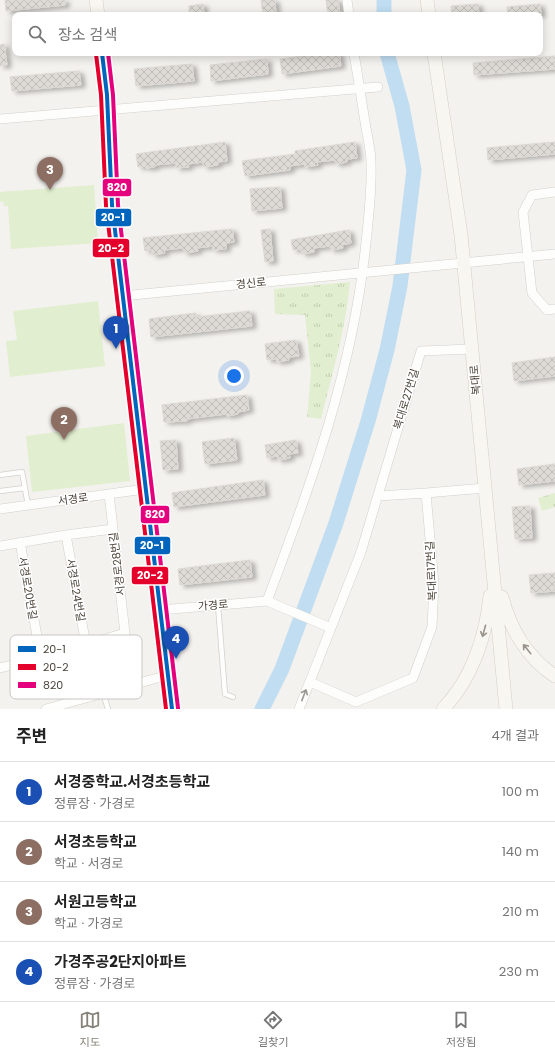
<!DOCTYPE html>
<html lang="ko">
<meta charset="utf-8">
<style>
:root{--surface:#fff;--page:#f6f6f6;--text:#222;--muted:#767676;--line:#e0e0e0;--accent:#868178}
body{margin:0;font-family:Poppins,"Noto Sans KR",sans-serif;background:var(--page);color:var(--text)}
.you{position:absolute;left:234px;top:376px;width:14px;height:14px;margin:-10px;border:3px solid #fff;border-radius:50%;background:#1a73e8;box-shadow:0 0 0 6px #1a73e833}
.badge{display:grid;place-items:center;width:26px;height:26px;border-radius:50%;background:var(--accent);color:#fff;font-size:13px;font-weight:700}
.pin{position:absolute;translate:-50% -33px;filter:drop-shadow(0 1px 2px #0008)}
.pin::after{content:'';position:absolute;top:21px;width:14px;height:12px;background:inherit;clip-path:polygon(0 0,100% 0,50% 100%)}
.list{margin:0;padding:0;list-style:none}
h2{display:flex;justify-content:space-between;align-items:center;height:52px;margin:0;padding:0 16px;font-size:17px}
h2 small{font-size:13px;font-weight:400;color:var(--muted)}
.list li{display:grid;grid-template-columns:26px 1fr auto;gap:12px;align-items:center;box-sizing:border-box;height:60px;padding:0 16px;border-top:1px solid var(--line)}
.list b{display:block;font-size:15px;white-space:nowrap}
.list p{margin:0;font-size:13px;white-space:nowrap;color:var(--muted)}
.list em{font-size:13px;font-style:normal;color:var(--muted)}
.icon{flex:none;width:22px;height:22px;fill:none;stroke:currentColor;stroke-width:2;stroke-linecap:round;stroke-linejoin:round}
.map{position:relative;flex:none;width:555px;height:709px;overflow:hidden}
.search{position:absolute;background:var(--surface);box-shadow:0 2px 10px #0003;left:12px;right:12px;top:12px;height:44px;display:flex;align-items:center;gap:10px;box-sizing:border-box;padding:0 14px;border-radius:8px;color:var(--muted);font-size:15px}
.sheet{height:292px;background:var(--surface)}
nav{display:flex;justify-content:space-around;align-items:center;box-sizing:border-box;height:56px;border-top:1px solid var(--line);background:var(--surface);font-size:11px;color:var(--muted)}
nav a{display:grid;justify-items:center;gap:2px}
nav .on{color:var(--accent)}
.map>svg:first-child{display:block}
.park{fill:url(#park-tufts)}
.pitch{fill:#e1eecf}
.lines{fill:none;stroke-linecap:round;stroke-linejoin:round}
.river{stroke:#c0ddf1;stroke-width:15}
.building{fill:url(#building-cross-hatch);stroke:#dcd9d4;filter:url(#shadow)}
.lane-casing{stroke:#d2d0cb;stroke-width:6}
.street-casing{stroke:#d2d0cb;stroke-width:10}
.secondary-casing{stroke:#d3cfc5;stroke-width:14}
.lane{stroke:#fdfdfc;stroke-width:4.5}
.street{stroke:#fdfdfc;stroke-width:9}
.secondary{stroke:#f7f6f1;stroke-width:13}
.bus-1-casing{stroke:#fff;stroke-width:7}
.bus-2-casing{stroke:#fff;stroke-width:7}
.bus-3-casing{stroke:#fff;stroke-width:7}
.bus-1{stroke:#0065bd;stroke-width:4}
.bus-2{stroke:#e4002b;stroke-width:4}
.bus-3{stroke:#e5007d;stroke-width:4}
.oneway{stroke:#98948c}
.oneway2{stroke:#9b9791}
.labels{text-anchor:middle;stroke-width:3;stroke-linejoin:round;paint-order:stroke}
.street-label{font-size:11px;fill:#4b4439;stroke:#fff}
.key{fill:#fff;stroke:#c9c7c4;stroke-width:1}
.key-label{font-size:11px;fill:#4b4439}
.line-badge{stroke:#fff;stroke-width:1.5}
.badge-label{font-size:11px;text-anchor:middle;font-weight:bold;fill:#fff}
</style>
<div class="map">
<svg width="555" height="709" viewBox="0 0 555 709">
<defs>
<pattern id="park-tufts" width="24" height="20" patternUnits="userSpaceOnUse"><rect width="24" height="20" fill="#e1eecf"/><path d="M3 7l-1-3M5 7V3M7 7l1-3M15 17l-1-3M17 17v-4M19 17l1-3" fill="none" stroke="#c3cdb2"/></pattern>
<pattern id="building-cross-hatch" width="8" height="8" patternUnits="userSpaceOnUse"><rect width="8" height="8" fill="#dedbd6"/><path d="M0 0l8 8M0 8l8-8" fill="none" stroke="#c0bdb8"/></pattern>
<filter id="shadow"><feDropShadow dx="4.5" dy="2.5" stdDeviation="2" flood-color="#0004"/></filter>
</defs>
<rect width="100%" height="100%" fill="#f4f2ee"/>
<path class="park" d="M350 282C346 328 332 374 321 419L307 417 311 372 305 315 275 314 274 289Z
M555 493V507L542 511 538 498Z"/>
<path class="pitch" d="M94 185 98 243 11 249 8 206H4L3 201 0 202V192Z
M98 301 105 366 10 377 6 341 17 340 13 311Z
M124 423 130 481 32 492 26 436Z"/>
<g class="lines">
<path class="river" d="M384 0V15
M262 709 282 669 336 523 368 421 387 350 400 286 414 170 402 106 387 53"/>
</g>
<path class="building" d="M5 0H65V5L6 11Z
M261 0H275L276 15H263Z
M326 0H338L340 14 328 15Z
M203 4 204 15H189V6Z
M478 4 479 15H452L451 6Z
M540 4 541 15H508L507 7Z
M4 44 7 65 0 66V45Z
M327 53H339L341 66 282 74 280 59Z
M555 56V69L474 75 473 63Z
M267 59 268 74 211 81 210 65Z
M192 64 194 81 136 86 134 69Z
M79 71 81 85 12 91 10 77Z
M225 142 227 161 218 162V165L204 167 203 162 188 164 189 167 176 168V163L155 165V167L146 168V166L138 167 136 154Z
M355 142 357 158 347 159V162L336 164 335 160 317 162 318 165 305 167 304 164 290 166V170L245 176 242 161 295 154V151Z
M555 142V154L488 160 487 148Z
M280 187 282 208 252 211 250 189Z
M232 229 234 242 226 243V249L213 250V246L197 248 198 251 184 253 183 248 164 250 165 253 152 255V250L145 251 143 238Z
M270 229 273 261 265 262 261 230Z
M349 230 351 243 342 245 343 248 331 250 330 246 314 248V252L302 254 301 249 293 250 291 240Z
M250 311 252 326 151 337 149 319 195 313 196 317Z
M296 340 299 356 289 357V360L277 362 276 359 267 360 265 344Z
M555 357V376L514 381 512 363Z
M247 395 249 410 238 412V414L227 416 226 414 187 419V421L164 422 162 405Z
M234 438 237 460 205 464 202 442Z
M176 440 178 469 163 470 160 441Z
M296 440 298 453 289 454 290 458 278 460 277 456 267 458 265 445Z
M555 464V481L519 485 517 469Z
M263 480 265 495 174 507 172 493Z
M530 506 532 538 515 539 512 507Z
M250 560 252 577 180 585 178 569Z
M555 573V591L531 593 529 575Z"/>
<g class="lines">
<defs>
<path id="lane" d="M0 475 22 472 28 505
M0 491 25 488
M218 605 225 694 233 697
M103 693 108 709"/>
<path id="street" d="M347 0 349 15
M0 119 378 87
M555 192 532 195 523 212 532 293 547 310 555 309
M122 296 555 254
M426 493 485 488
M0 509 145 489
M66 535 86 645
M20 542 41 658
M0 546 66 535 113 529
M267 601C311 485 354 366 366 242 369 215 372 190 371 163 371 151 368 139 366 128 362 103 358 78 354 53
M160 610 267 601 331 628
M0 668 41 658 125 633 109 494
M310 682 356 702 413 678 432 627 434 584 426 493 378 496
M46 709 168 675
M299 709 361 552 421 351 472 349"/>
<path id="secondary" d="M96 0 98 15
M427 0 429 15
M102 53 107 95 112 205 172 709
M434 53 461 235 506 709
M502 597C510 628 527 658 555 676
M443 709C472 679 486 636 490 596"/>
</defs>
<use href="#lane" class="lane-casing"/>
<use href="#street" class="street-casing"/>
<use href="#secondary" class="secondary-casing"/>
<use href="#lane" class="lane"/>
<use href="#street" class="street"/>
<use href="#secondary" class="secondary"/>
<defs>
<path id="bus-1" d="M102 53 107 95 112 205 172 709"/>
<path id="bus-2" d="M96 54 101 95 106 206 166 709"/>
<path id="bus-3" d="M108 53 113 95 118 205 178 708"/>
</defs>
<use href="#bus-1" class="bus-1-casing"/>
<use href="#bus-2" class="bus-2-casing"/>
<use href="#bus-3" class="bus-3-casing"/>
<use href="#bus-1" class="bus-1"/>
<use href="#bus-2" class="bus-2"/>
<use href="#bus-3" class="bus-3"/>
</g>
<defs><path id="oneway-shaft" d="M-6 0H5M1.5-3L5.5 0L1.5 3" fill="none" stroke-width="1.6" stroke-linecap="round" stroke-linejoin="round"/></defs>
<g class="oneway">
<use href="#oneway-shaft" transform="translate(484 631) rotate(105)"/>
<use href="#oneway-shaft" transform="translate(527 649) rotate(-129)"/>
</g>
<use class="oneway2" href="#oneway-shaft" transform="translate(304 695) rotate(-69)"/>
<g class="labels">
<g class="street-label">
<text transform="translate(251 283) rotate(-6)" y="4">경신로</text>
<text transform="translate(475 380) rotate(-95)" y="4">복대로</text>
<text transform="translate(406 399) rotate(-73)" y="4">복대로27번길</text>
<text transform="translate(73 499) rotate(-8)" y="4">서경로</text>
<text transform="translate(117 564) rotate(-97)" y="4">서경로28번길</text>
<text transform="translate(431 571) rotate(-93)" y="4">복대로17번길</text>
<text transform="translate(28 588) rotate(80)" y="4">서경로20번길</text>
<text transform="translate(76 590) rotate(80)" y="4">서경로24번길</text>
<text transform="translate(213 605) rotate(-5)" y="4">가경로</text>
</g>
</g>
<rect x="10" y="635" width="132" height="64" rx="6" class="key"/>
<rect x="18" y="646" width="18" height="6" fill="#0065bd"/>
<rect x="18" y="664" width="18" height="6" fill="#e4002b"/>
<rect x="18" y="682" width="18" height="6" fill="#e5007d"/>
<g class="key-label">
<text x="43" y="653">20-1</text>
<text x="43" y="671">20-2</text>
<text x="43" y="689">820</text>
</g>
<g class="line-badge">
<rect x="102" y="178" width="30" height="19" rx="4" fill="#e5007d"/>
<rect x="95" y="208" width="37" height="19" rx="4" fill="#0065bd"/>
<rect x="92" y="238" width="38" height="20" rx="4" fill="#e4002b"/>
<rect x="140" y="505" width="30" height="19" rx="4" fill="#e5007d"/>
<rect x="134" y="536" width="37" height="19" rx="4" fill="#0065bd"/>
<rect x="131" y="566" width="38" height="19" rx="4" fill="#e4002b"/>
</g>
<g class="badge-label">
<text x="117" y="191">820</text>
<text x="113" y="221">20-1</text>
<text x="111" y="252">20-2</text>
<text x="155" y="518">820</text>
<text x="152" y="549">20-1</text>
<text x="150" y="579">20-2</text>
</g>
</svg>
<div class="you"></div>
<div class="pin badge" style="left:116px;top:349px;background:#1a4fb4">1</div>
<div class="pin badge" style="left:64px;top:440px;background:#8d6e63">2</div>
<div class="pin badge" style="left:50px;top:190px;background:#8d6e63">3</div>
<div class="pin badge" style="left:176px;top:659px;background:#1a4fb4">4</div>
<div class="search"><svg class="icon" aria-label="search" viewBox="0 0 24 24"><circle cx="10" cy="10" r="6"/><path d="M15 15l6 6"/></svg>장소 검색</div>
</div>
<section class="sheet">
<h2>주변<small>4개 결과</small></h2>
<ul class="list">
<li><span class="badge" style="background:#1a4fb4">1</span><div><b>서경중학교.서경초등학교</b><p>정류장 · 가경로</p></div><em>100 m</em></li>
<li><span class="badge" style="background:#8d6e63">2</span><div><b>서경초등학교</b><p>학교 · 서경로</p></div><em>140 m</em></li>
<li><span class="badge" style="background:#8d6e63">3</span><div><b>서원고등학교</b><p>학교 · 가경로</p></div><em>210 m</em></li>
<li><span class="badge" style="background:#1a4fb4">4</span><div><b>가경주공2단지아파트</b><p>정류장 · 가경로</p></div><em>230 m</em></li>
</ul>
</section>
<nav>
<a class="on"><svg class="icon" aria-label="map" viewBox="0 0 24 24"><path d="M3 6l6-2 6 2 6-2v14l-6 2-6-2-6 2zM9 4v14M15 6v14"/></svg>지도</a>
<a><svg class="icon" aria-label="directions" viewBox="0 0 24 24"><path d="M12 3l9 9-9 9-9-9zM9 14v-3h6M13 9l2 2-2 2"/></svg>길찾기</a>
<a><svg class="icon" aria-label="saved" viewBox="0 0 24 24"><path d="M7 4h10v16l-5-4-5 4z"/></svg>저장됨</a>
</nav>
